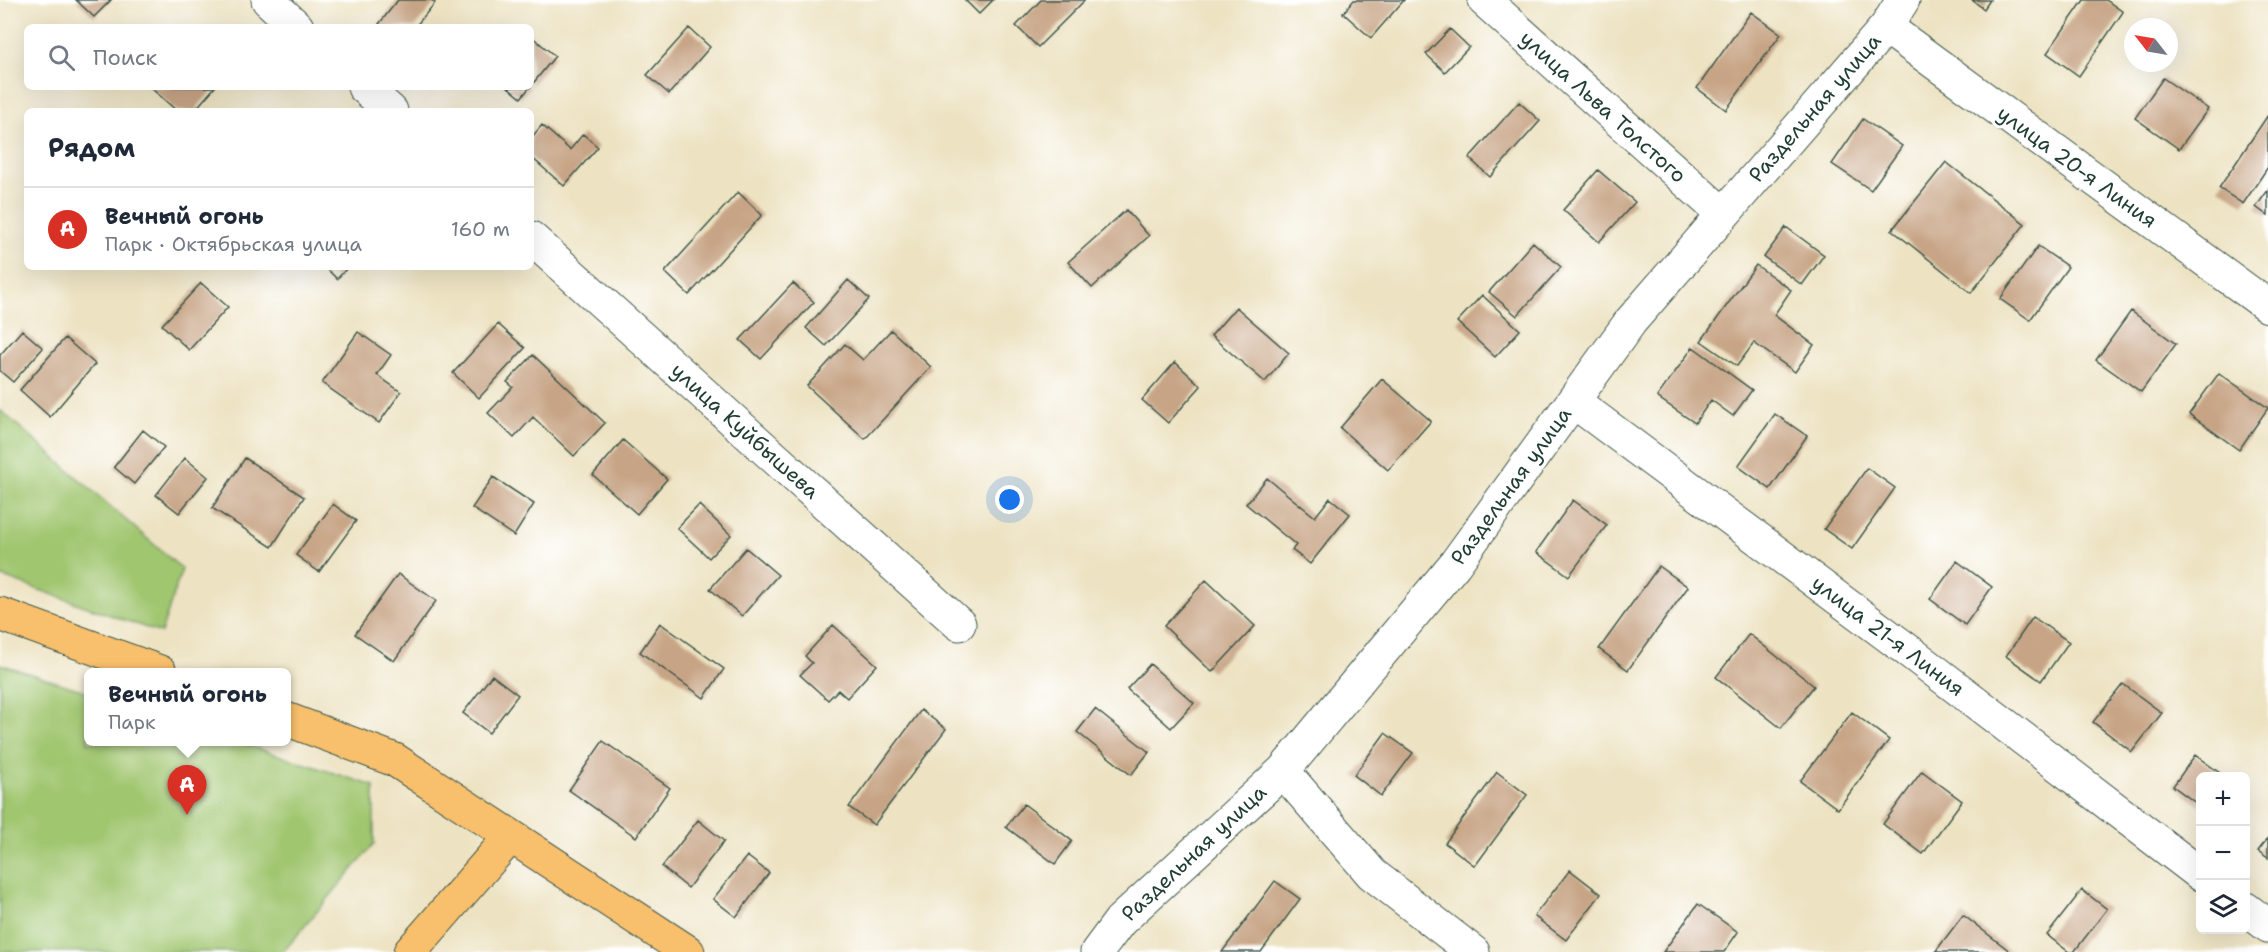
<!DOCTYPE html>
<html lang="ru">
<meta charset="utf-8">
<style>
:root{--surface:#fff;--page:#f6f6f7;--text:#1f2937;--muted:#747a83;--line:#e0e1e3;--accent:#d93025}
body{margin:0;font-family:"Shantell Sans",sans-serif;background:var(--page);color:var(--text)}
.controls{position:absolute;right:18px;bottom:18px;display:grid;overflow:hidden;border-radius:9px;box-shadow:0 6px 24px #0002}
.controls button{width:54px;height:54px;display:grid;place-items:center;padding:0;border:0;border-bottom:2px solid var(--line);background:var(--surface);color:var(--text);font:30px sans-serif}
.compass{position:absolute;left:2124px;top:18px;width:54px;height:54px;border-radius:50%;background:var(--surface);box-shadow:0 6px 24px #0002;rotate:301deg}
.you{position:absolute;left:1010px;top:500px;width:21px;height:21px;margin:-15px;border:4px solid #fff;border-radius:50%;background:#1a73e8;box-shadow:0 0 0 9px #1a73e833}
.badge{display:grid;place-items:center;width:39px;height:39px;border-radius:50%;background:var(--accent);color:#fff;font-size:20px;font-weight:700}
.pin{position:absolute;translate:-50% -50px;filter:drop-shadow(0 2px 3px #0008)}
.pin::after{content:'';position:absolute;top:32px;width:21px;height:18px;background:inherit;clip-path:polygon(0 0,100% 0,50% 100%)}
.popup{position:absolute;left:84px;top:668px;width:207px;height:78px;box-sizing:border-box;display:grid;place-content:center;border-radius:9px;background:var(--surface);filter:drop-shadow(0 2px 4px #0005);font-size:20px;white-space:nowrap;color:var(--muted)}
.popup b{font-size:22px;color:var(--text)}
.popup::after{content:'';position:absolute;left:50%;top:100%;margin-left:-12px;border:12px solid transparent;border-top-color:var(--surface)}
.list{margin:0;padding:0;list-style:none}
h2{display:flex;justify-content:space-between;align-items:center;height:78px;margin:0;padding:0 24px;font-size:26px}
h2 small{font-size:20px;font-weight:400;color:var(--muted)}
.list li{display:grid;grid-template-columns:39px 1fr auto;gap:18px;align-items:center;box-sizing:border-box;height:84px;padding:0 24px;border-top:2px solid var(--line)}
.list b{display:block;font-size:22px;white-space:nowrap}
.list p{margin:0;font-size:20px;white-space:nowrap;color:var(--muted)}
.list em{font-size:20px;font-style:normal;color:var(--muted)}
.icon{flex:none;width:33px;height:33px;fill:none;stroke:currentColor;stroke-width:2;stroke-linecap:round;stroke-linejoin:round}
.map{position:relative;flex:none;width:2268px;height:952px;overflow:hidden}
.search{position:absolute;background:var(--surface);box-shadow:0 6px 24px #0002;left:24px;top:24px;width:510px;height:66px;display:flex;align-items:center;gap:15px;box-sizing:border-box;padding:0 21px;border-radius:9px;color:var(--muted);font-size:22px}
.panel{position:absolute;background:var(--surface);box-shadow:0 6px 24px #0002;left:24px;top:108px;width:510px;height:162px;border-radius:9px}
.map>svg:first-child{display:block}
.green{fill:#a0c670;stroke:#608252;stroke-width:1.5}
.building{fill:#c7a485}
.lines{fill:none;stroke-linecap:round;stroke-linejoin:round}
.minor-casing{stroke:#3e5649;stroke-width:35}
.major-casing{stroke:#3e5649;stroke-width:35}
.minor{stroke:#fff;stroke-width:33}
.major{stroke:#f8bf6c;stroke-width:33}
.labels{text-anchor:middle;stroke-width:6;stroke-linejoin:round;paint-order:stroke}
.street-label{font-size:21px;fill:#1f3d34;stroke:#fff}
</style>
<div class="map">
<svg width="2268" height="952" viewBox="0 0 2268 952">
<rect width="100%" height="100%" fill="#fff"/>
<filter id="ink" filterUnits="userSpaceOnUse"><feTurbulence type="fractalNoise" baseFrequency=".0167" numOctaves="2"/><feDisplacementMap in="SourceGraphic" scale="12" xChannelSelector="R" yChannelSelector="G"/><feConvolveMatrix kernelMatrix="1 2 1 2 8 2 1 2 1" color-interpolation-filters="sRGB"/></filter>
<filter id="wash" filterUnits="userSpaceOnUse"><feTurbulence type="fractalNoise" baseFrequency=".008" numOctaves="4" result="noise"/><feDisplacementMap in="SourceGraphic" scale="24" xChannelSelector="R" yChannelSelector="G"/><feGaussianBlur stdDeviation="1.35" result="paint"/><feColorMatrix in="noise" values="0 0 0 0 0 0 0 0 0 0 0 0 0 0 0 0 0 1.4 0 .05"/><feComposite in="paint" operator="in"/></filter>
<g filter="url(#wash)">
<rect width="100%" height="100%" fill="#ede3c3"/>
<path class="green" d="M0 410 182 569 161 633 0 576Z
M0 664 88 692V742H238L374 786V844L283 952H0Z"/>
<g id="blocks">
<path class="building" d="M76 0H111L94 17Z
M398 0H431L435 3 415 27H382L379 24Z
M965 0H993L979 14Z
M1041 0H1085L1038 47 1016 26Z
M1354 0H1404L1371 38 1343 13Z
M1972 0H1990L1984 9Z
M2084 0H2106L2123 12 2079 76 2047 53Z
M1751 12 1781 34 1726 110 1697 88Z
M689 28 710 47 669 94 647 75Z
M1450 29 1469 47 1445 72 1426 54Z
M531 36 555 56 531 86Z
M2163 78 2208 109 2179 149 2135 118Z
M150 87H215L194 111H177Z
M508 87H530L521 98Z
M1519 102 1540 121 1490 177 1469 158Z
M2268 115V167L2243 204 2219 188Z
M1863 119 1902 146 1871 190 1832 164Z
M542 125 570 150 583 134 598 147 564 186 531 157V138Z
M1946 162 2025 224 1971 293 1892 230Z
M1598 170 1635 202 1599 242 1563 210Z
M2268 190V216L2256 207Z
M738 192 762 215 689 295 665 272Z
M1126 210 1149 236 1092 288 1068 262Z
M1786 227 1824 255 1802 285 1764 257Z
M1533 242 1561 267 1517 316 1489 292Z
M2038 246 2068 267 2030 320 2000 299Z
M1756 265 1791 290 1774 315 1814 345 1795 372 1754 343 1737 366 1701 341Z
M325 267H348L337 279Z
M848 280 869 299 826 346 806 328Z
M201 283 228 307 189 350 162 325Z
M793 283 814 302 761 359 740 340Z
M1482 295 1520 330 1495 357 1457 322Z
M1236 307 1289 353 1265 382 1211 336Z
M2131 311 2176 344 2141 392 2096 360Z
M498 324 525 348 479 398 453 373Z
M22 330 43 348 13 382 0 371V355Z
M891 330 931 367 865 439 807 386 845 344 863 360Z
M358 332 391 355 377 375 401 392 379 423 322 383Z
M65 338 95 364 50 417 20 390Z
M1693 347 1752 390 1733 416 1711 400 1695 423 1657 397Z
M533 355 605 423 574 456 533 417 514 438 488 413 513 387 507 382Z
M1175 362 1201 386 1168 423 1142 400Z
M2219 373 2268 408 2239 450 2189 414Z
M1382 379 1431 421 1388 470 1340 428Z
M1775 414 1807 436 1770 489 1738 466Z
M143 430 164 447 134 484 114 467Z
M623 440 667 479 637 514 593 475Z
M185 458 208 477 179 513 156 495Z
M245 458 304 497 272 547 212 508Z
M1867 468 1895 488 1852 549 1824 529Z
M493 477 534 504 514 536 472 508Z
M1267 478 1315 517 1330 498 1350 514 1310 564 1292 550 1296 545 1246 504Z
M1573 500 1607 525 1569 576 1536 552Z
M333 504 356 521 319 572 296 555Z
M699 505 731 535 709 558 677 528Z
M746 548 778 575 742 616 710 589Z
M1957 561 1992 587 1965 625 1930 599Z
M1659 566 1688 587 1628 670 1599 649Z
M398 574 436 601 394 661 355 634Z
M1206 580 1255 626 1212 672 1164 626Z
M2033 617 2069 642 2041 681 2006 656Z
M660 623 724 669 704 698 640 652Z
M833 625 877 665 847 698 838 690 828 700 800 675 812 663 805 656Z
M1749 634 1814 686 1781 728 1716 677Z
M1150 664 1194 703 1171 728 1127 689Z
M492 675 518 695 489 733 463 713Z
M2123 684 2162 713 2132 752 2093 722Z
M1095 709 1149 752 1131 775 1077 732Z
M921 710 946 729 874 825 849 807Z
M1852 712 1889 740 1838 809 1800 781Z
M1385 733 1413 753 1381 796 1354 775Z
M603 741 670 788 636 837 569 790Z
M2195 755 2224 776H2200V806L2173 786Z
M1922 771 1962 801 1923 854 1883 824Z
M1497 772 1527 795 1475 866 1445 843Z
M1024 804 1072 841 1055 864 1006 827Z
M698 820 724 841 688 888 662 867Z
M2268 838V858L2258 851Z
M747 856 769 873 736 917 713 899Z
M1570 870 1601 894 1566 940 1534 916Z
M1275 881 1300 899 1261 952H1222Z
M2082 890 2107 909 2074 952H2069L2047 935Z
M1698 904 1738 932 1724 952H1663Z
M1963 915 2011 952H1935Z"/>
</g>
</g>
<g filter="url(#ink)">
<use href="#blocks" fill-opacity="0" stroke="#3e5649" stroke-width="1.5"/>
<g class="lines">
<defs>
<path id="minor" d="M268 0 297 27
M1484 0 1723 214
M1886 27 2268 306
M364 87 391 111
M531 238 959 624
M1573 401 1914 655 2200 874
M1283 771 1372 874 1473 952
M2246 909 2268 926
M1097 952 1120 921 1283 771 1455 564 1631 321 1886 27 1903 0"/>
<path id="major" d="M0 614 160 672
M286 719 395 760 688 952
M410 952 511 836"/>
</defs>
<use href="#minor" class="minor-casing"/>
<use href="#major" class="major-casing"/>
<use href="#minor" class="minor"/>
<use href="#major" class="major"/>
</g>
</g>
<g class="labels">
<g class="street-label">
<text transform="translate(1603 107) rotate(42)" y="7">улица Льва Толстого</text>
<text transform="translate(1815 108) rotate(-49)" y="7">Раздельная улица</text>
<text transform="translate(2077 167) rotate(36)" y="7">улица 20-я Линия</text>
<text transform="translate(745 431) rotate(42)" y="7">улица Куйбышева</text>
<text transform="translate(1511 486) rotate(-54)" y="7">Раздельная улица</text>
<text transform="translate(1888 636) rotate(37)" y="7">улица 21-я Линия</text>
<text transform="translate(1194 853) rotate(-43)" y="7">Раздельная улица</text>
</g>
</g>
</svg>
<div class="controls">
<button>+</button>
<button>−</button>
<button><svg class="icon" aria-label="layers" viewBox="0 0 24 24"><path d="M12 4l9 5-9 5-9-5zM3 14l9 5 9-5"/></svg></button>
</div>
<svg class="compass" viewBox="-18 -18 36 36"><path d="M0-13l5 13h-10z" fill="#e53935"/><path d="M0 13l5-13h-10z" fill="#747a83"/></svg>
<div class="you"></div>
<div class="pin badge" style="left:187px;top:815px">A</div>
<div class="popup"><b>Вечный огонь</b>Парк</div>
<div class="search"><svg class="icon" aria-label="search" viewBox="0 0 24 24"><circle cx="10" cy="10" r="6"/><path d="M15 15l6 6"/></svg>Поиск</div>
<section class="panel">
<h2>Рядом<small></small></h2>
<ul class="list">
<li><span class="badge">A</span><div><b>Вечный огонь</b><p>Парк · Октябрьская улица</p></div><em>160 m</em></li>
</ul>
</section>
</div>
